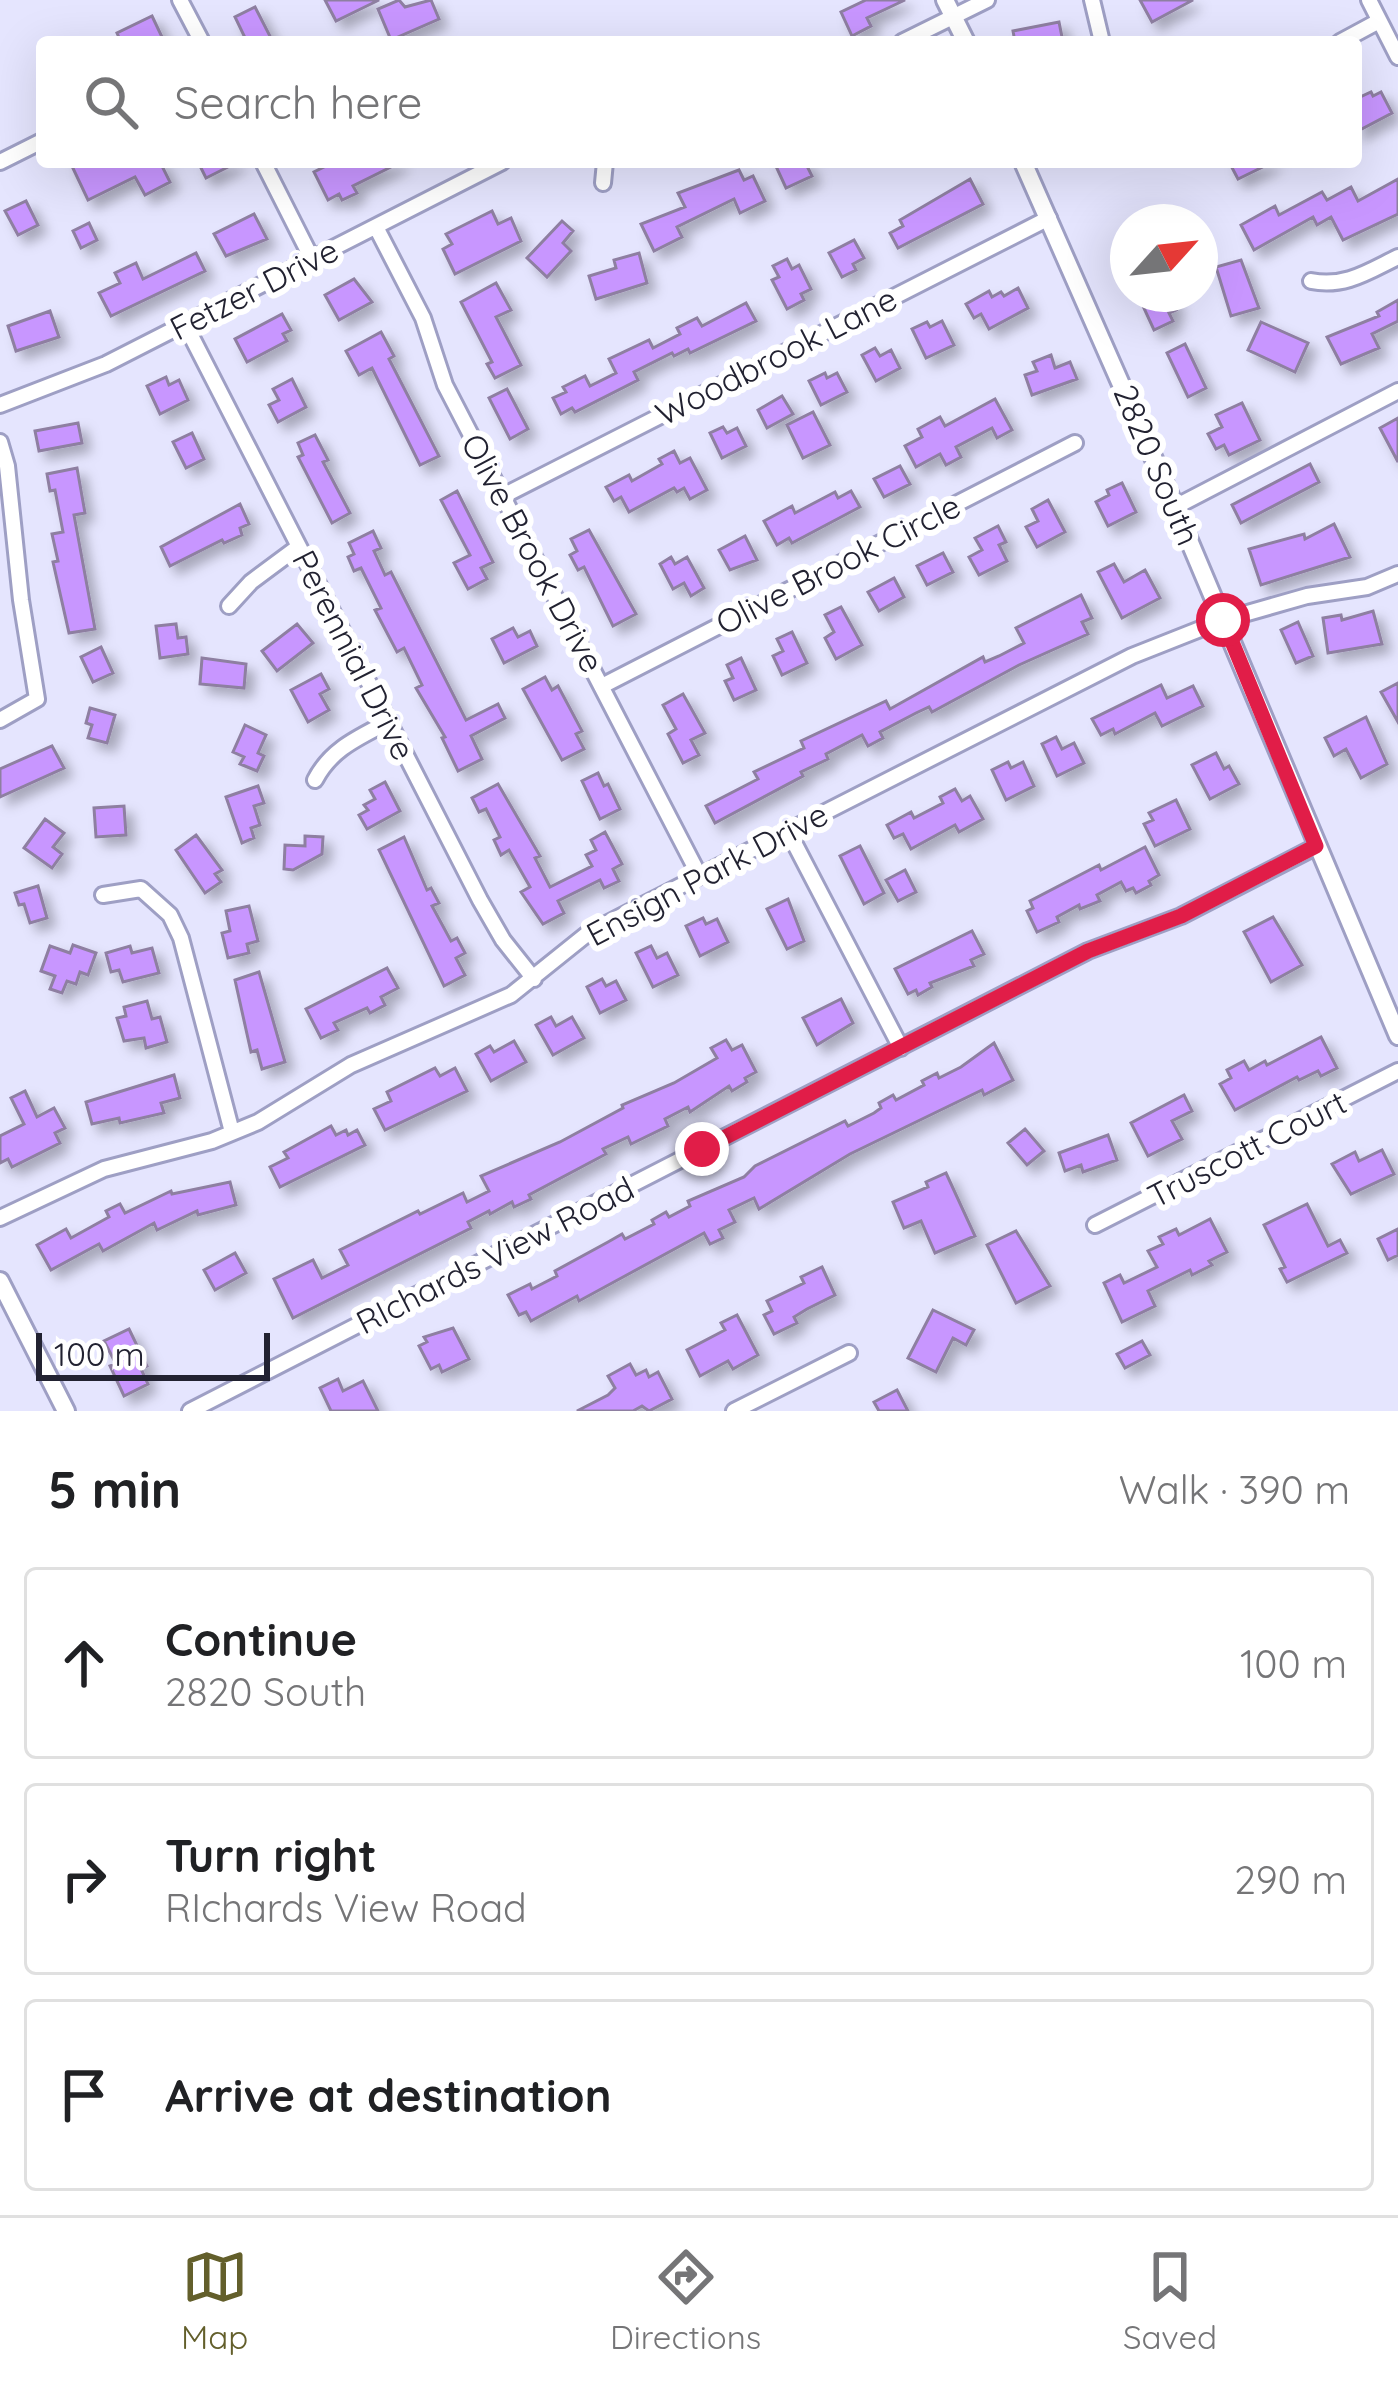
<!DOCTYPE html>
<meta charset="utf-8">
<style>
:root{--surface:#fff;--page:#f2f2f2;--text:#202124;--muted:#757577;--line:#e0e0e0;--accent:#635f2b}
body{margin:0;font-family:Quicksand,sans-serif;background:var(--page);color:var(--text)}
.compass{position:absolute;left:1110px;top:204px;width:108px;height:108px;border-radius:50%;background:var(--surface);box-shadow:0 12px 48px #0002;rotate:63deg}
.scale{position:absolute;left:36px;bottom:30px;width:234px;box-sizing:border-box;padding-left:12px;border:6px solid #222231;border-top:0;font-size:33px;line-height:42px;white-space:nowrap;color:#222231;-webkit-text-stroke:9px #fff;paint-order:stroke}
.stop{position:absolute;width:36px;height:36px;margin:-27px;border:9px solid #e11d48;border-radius:50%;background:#fff}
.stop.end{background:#e11d48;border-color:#fff;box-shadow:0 3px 12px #0008}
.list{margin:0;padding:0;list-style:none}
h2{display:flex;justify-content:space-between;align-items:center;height:156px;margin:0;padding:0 48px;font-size:51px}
h2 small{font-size:39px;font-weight:400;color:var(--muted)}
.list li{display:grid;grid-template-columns:78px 1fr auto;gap:36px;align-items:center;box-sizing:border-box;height:192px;margin:0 24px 24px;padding:0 24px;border:3px solid var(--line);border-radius:12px}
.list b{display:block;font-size:45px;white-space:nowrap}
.list p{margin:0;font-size:39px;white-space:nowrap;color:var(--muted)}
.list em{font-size:39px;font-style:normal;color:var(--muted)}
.icon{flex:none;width:66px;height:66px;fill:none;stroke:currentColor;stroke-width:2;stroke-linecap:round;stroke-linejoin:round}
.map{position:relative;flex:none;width:1398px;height:1411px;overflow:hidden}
.search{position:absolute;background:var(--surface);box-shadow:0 12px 48px #0002;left:36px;right:36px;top:36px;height:132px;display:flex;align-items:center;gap:30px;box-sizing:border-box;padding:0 42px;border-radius:12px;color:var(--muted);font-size:45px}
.sheet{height:804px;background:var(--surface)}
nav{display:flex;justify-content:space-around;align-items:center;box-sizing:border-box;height:168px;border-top:3px solid var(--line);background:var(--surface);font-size:33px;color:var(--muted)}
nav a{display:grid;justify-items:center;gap:6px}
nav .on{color:var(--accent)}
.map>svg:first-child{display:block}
.building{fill:#c896ff;stroke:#8e7fa1;stroke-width:3;filter:url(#shadow)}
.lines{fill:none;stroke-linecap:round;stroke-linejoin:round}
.minor-casing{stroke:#9e9fc4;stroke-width:20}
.tertiary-casing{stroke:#9e9fc4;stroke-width:22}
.minor{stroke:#fff;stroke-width:14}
.tertiary{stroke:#fff;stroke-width:16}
.route{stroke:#e11d48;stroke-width:15}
.labels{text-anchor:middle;stroke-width:12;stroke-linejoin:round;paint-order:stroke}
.street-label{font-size:33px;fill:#222231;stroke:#fff}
</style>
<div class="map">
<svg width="1398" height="1411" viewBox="0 0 1398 1411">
<defs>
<filter id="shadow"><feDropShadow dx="8" dy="8" stdDeviation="6" flood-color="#0004"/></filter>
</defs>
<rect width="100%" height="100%" fill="#e5e5fe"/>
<path class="building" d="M325 0H379L336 21Z
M399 0 405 7 431 0 439 19 391 40 378 9Z
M866 0H905L867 18 871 26 852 36 841 12Z
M1140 0H1193L1152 22Z
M255 7 273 42H247L235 17Z
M152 16 162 37 151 42H121L117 33Z
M1059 22 1063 42H1015L1013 31Z
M1371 92 1373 96 1381 92 1392 113 1356 132V99Z
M70 162H160L170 182 145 195 135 177 88 200Z
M198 162H238L206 178Z
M334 162H401L353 186 357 193 342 200 339 194 328 200 314 172Z
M774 162H805L812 176 786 188Z
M1229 162H1273L1238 179Z
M739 170 744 180 753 176 765 201 740 213 734 199 677 227 682 237 654 251 641 224 685 207 678 193Z
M970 179 983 204 898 248 890 233 903 226 900 220Z
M1398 179V214L1343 240 1331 217 1317 225 1313 217 1254 250 1241 225 1275 206 1279 215 1322 192 1327 200 1351 187 1358 201Z
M26 201 38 225 18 235 5 211Z
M492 211 498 224 511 218 521 241 455 274 443 249 452 244 446 234Z
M254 214 267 239 226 256 214 234Z
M562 221 573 231 563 243 571 251 547 277 527 258Z
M89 223 97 240 81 248 73 231Z
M854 240 864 258 853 264 856 270 842 277 829 253Z
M196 253 205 271 111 316 99 293 120 283 115 273 136 263 143 279Z
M639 253 647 283 596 299 589 276 616 268 614 260Z
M787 259 792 269 799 265 811 289 801 294 804 300 787 309 772 280 779 277 773 266Z
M1241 260 1259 308 1231 316 1216 267Z
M354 279 372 302 339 320 325 295Z
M496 283 511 310 496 317 521 365 495 378 487 364 492 362 461 302Z
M1018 288 1028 308 989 329 981 314 974 318 966 304 989 291 992 297 1001 292 1004 296Z
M1162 294H1168L1176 310 1169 313 1173 321 1154 330 1142 304Z
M1398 300V321L1372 334 1379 348 1341 364 1327 337 1379 316 1377 312Z
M746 303 756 321 690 353 688 349 674 356 672 353 634 372 638 380 575 412 572 408 561 414 553 398 566 392 563 387 585 376 590 386 616 373 609 359 649 340 653 348 680 334 677 328 697 318 702 326Z
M50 311 59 337 16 351 8 326Z
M282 314 291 330 283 334 287 341 247 362 235 339Z
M942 321 954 345 926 358 912 329 927 322 930 327Z
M1261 322 1308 343 1295 372 1248 350Z
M381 332 394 356 389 359 439 456 420 465 372 368 359 375 346 351Z
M1185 344 1206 388 1188 397 1167 353Z
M875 348 880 356 891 350 900 368 876 381 862 355Z
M1051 355 1055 368 1070 362 1077 379 1032 395 1025 375 1037 371 1033 362Z
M825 373 827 378 837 373 847 392 821 405 809 381Z
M166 377 169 385 179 380 188 400 160 414 147 386Z
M292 379 306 407 278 422 269 405 279 400 273 389Z
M507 389 528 429 510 439 489 398Z
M782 396 793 414 767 428 758 410Z
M995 399 1012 430 997 438 992 428 956 447 961 457 946 465 940 454 916 467 905 446 922 437 918 429 940 417 945 426Z
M1242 403 1260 440 1229 455 1224 445 1216 449 1208 434 1222 427 1216 415Z
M813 412 830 445 803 458 787 425Z
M1398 418V462L1380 428Z
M78 423 82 443 39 451 35 431Z
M723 427 727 433 737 428 746 446 722 458 710 433Z
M192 433 204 459 186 468 173 442Z
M315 435 328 460 323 462 350 513 332 523 298 457 303 455 298 443Z
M674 451 680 463 690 458 707 490 690 499 684 488 677 492 674 488 629 512 621 497 614 501 606 487 629 475 632 481 662 464 659 459Z
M1310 464 1319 482 1241 523 1232 505Z
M900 466 910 484 884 497 874 479Z
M77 468 85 513 74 515 95 629 69 633 53 562 58 561 52 534 63 532 55 490 50 491 47 474Z
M1122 483 1136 512 1108 526 1096 502 1109 495 1107 490Z
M457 491 493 562 481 568 487 579 468 589 454 563 470 555 441 500Z
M851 491 860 507 792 543 789 538 777 545 764 521 792 506 795 513 835 492 838 498Z
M1048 500 1065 532 1037 547 1026 527 1038 521 1032 509Z
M240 504 249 524 240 528 242 535 224 543 222 540 170 566 161 547Z
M1334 524 1350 557 1261 585 1249 549 1304 534 1305 539Z
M998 526 1006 542 999 545 1007 561 979 575 969 557 982 550 975 538Z
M589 530 636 614 613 626 584 567 578 570 570 555 577 551 571 539Z
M373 531 381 548 374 551 385 575 391 572 466 720 498 704 505 718 471 736 482 759 458 771 442 738 445 737 416 688 422 685 404 648 397 652 375 610 381 608 361 568 354 571 348 557 354 554 349 543Z
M745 536 757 560 730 570 719 550Z
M943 553 953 572 927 585 917 566Z
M671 557 675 564 687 557 704 588 691 596 684 583 673 589 660 564Z
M1114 564 1124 582 1145 570 1160 598 1122 618 1098 572Z
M894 578 904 597 879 611 868 592Z
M1081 595 1092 618 1082 622 1088 634 1019 665 932 712 929 707 916 713 880 732 883 738 868 746 862 735 826 754 828 759 801 772 803 776 715 823 706 806 758 779 754 772 804 748 801 741 886 701 890 709 983 657 985 662 999 656 1024 643 1016 628Z
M841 607 862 645 836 659 825 638 834 632 825 615Z
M1373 611 1382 644 1328 653 1323 618 1341 615 1342 620Z
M1298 622 1313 656 1296 663 1281 630Z
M176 624 178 638 186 637 188 654 160 658 156 626Z
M297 624 313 643 277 671 262 651Z
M513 628 518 637 530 631 537 646 504 663 492 639Z
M792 632 807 663 782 675 773 656 783 651 777 639Z
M101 647 113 673 93 682 81 657Z
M202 658 246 664 244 688 200 684Z
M741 658 756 690 734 700 725 681 733 678 727 665Z
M321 674 329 689 320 694 329 710 308 722 291 690Z
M545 677 552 690 558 686 582 731 576 734 584 749 562 760 523 689Z
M1398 683V722L1381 692Z
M1161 685 1167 698 1193 686 1203 706 1162 726 1155 713 1115 734 1113 729 1101 735 1092 719Z
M683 694 705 733 691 740 699 755 683 763 668 734 676 729 663 705Z
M90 708 115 715 107 743 88 738 92 725 86 723Z
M1366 717 1387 764 1361 778 1346 749 1334 756 1325 738Z
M245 725 266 735 258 753 264 756 257 771 240 764 244 757 233 752Z
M1056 737 1062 749 1074 743 1084 763 1057 776 1042 744Z
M52 746 64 768 0 797V769Z
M1216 753 1224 769 1229 766 1239 784 1210 799 1192 765Z
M1008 762 1011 768 1023 762 1034 786 1006 800 992 770Z
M598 773 604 786 608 784 620 809 600 819 582 781Z
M385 782 400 811 367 829 359 815 368 810 364 805 375 799 370 790Z
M498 784 540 856 535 858 550 887 592 866 586 855 596 850 591 840 605 832 622 864 613 869 619 881 604 888 600 880 558 901 564 913 543 924 521 892 530 887 509 850 501 855 494 840 500 837 486 809 479 812 472 798Z
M258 786 264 803 254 806 260 825 251 828 254 838 242 843 226 797Z
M955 789 962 801 970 796 983 819 959 832 955 825 911 849 903 834 894 838 887 825 911 812 914 818 943 803 940 797Z
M1176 800 1190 829 1155 846 1144 824 1153 820 1149 813Z
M124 806 126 835 96 837 94 808Z
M45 819 64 833 53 847 62 854 52 868 24 848Z
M196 835 222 870 215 874 221 882 205 893 176 850Z
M305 836 323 837 322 854 293 870 284 869 285 845 305 846Z
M404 837 427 890 431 888 439 903 432 906 451 941 457 938 465 953 456 958 465 975 444 986 379 850Z
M860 846 884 893 864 904 840 856Z
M1145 847 1159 875 1149 881 1151 885 1136 893 1133 888 1126 891 1121 882 1097 895 1100 901 1080 909 1079 905 1057 917 1059 922 1037 932 1027 911 1033 908 1030 901 1099 865 1101 870Z
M905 870 916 892 898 901 886 880Z
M38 886 47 918 30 923 24 904 19 905 15 893Z
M788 899 804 941 787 949 767 909Z
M249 906 258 941 247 944 249 953 228 958 222 933 230 931 226 911Z
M1273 917 1302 965 1271 982 1244 932Z
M703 918 706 924 717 919 728 942 700 956 686 926Z
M972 931 984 954 971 960 974 966 930 983 932 987 918 995 916 990 908 994 895 969Z
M73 945 96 953 88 975 80 972 76 984 67 981 62 993 50 989 55 976 41 971 50 946 70 953Z
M130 946 132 953 152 948 159 973 123 982 119 970 111 972 106 953Z
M651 946 657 958 667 953 678 975 653 987 636 953Z
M387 968 398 988 381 997 385 1005 370 1013 367 1008 334 1023 338 1030 321 1038 306 1009Z
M259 972 285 1062 262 1069 257 1050 251 1052 235 980Z
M602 979 606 986 616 981 626 1000 600 1013 587 987Z
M841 999 853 1023 817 1045 803 1018Z
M147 1001 152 1019 160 1017 167 1042 146 1048 144 1038 124 1041 117 1018 126 1016 124 1007Z
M551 1017 556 1026 572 1017 584 1038 553 1055 536 1025Z
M1321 1037 1337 1068 1321 1076 1318 1071 1299 1080 1297 1077 1235 1110 1220 1084 1231 1078 1227 1070 1244 1061 1249 1070 1265 1061 1267 1065Z
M726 1040 732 1050 742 1045 756 1072 745 1078 747 1082 732 1091 729 1086 690 1112 688 1107 665 1119 668 1126 631 1144 628 1137 603 1149 606 1154 529 1195 531 1199 514 1207 512 1202 490 1214 489 1211 468 1222 471 1228 293 1318 274 1279 313 1260 322 1278 348 1265 340 1250 418 1211 420 1214 463 1193 467 1202 489 1191 481 1176 560 1142 623 1108 622 1105 674 1083 717 1058 711 1048Z
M514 1041 526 1062 491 1081 476 1054 490 1046 494 1052Z
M994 1043 1013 1080 984 1095 982 1090 850 1154 759 1209 754 1198 729 1210 735 1222 719 1230 723 1238 710 1244 704 1233 579 1301 577 1296 531 1321 526 1312 519 1315 508 1295 530 1284 532 1289 557 1276 555 1271 608 1242 622 1234 625 1239 654 1224 652 1220 666 1212 669 1217 690 1206 688 1201 744 1177 755 1166 845 1121 848 1126 874 1113 881 1108 879 1103 893 1095 896 1100 924 1085 922 1081 937 1073 939 1078 961 1067Z
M435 1068 440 1076 455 1068 467 1091 385 1130 374 1109 391 1101 387 1092Z
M174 1075 180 1098 161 1103 164 1113 120 1123 119 1118 92 1124 86 1102Z
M25 1091 37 1117 54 1108 65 1128 55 1133 60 1143 12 1167 8 1159 0 1163V1136L24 1124 11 1098Z
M1184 1095 1192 1111 1172 1121 1182 1139 1148 1156 1131 1123Z
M331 1126 336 1135 346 1130 348 1135 357 1130 365 1145 280 1187 270 1167 288 1158 284 1152Z
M1025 1129 1044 1151 1027 1165 1008 1143Z
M1108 1135 1117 1160 1083 1172 1081 1165 1065 1171 1059 1153Z
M1382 1150 1394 1174 1351 1194 1332 1164 1355 1152 1359 1161Z
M946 1173 975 1236 935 1253 921 1221 904 1228 893 1202 928 1187 926 1182Z
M230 1182 236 1205 198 1215 197 1211 157 1230 154 1223 103 1251 99 1244 51 1270 37 1245 66 1229 71 1238 109 1217 106 1211 120 1204 125 1213 171 1191 172 1194Z
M1307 1204 1328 1246 1340 1240 1347 1253 1287 1282 1280 1269 1285 1267 1264 1225Z
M1210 1219 1227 1252 1209 1261 1212 1265 1192 1275 1190 1270 1148 1291 1155 1306 1122 1322 1104 1283 1120 1275 1124 1283 1157 1267 1148 1251 1163 1244 1159 1237 1176 1229 1179 1235Z
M1398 1229V1255L1388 1260 1378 1239Z
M1016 1231 1050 1286 1016 1303 987 1245Z
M235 1253 246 1273 215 1290 204 1270Z
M822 1267 835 1295 807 1309 794 1317 797 1323 774 1334 764 1315 772 1311 767 1301 804 1283 801 1277Z
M933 1310 974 1330 966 1345 953 1338 936 1372 908 1358Z
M737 1315 758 1355 733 1369 728 1361 700 1376 687 1350 725 1330 721 1323Z
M453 1328 469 1359 442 1372 439 1365 431 1369 419 1346 427 1342 424 1337Z
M129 1329 147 1366 141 1369 148 1384 124 1396 110 1366 116 1364 104 1341Z
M1142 1341 1150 1355 1125 1368 1117 1354Z
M630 1364 636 1375 646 1370 649 1377 658 1372 672 1399 649 1411 642 1406 633 1411H577L608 1395 615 1388 608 1376Z
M338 1379 343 1391 363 1381 378 1411H331L320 1388Z
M897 1390 908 1411H879L874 1402Z"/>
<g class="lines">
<defs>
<path id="minor" d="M180 0 202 42
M1092 0 1102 42
M1369 0 1398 57
M902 42 987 0
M1340 42 1379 21
M0 162 42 141
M263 162 312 259
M603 183 605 162
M376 227 423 318 445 385 699 875
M1311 281C1345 288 1369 271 1398 257
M185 324 480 900 503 940 534 979
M0 405 106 364 502 162
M0 442 7 466 21 600 37 699 0 720
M503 496 1049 218
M1175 507 1398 391
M229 606 251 582 298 547
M602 686 1075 443
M315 780C331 749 358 738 388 722
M788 831 901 1048
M103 895 141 889 170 915 181 938 232 1132
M0 1218 104 1169 212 1141 258 1122 351 1065 511 995 587 934 635 909 1132 656 1223 620 1307 596 1367 587 1398 574
M1095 1225 1398 1071
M190 1411 1088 951 1181 916 1317 846
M734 1411 849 1353"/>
<path id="tertiary" d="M945 0 966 42
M1023 162 1175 507 1398 1036
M0 1281 66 1411"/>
</defs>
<use href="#minor" class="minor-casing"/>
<use href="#tertiary" class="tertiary-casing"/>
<use href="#minor" class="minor"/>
<use href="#tertiary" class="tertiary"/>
</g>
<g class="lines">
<path class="route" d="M702 1149 1088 951 1181 916 1316 846 1223 620"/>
</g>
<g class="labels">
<g class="street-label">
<text transform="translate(254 289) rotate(-27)" y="12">Fetzer Drive</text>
<text transform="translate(776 356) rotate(-27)" y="12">Woodbrook Lane</text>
<text transform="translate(1157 465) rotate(67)" y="12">2820 South</text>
<text transform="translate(533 553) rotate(62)" y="12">Olive Brook Drive</text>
<text transform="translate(838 564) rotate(-27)" y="12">Olive Brook Circle</text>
<text transform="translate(354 655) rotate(63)" y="12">Perennial Drive</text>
<text transform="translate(707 874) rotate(-28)" y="12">Ensign Park Drive</text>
<text transform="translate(1247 1149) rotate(-27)" y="12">Truscott Court</text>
<text transform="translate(495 1255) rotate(-27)" y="12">RIchards View Road</text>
</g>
</g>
</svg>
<svg class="compass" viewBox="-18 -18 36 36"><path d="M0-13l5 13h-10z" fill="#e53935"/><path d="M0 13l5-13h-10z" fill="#757577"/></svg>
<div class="scale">100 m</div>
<div class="stop" style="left:1223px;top:620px"></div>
<div class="stop end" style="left:702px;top:1149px"></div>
<div class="search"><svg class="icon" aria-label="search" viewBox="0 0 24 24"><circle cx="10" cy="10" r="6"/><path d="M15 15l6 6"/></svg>Search here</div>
</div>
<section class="sheet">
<h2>5 min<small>Walk · 390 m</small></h2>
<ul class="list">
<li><svg class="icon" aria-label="ahead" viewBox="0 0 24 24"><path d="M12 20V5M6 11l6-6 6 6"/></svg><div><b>Continue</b><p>2820 South</p></div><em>100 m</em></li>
<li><svg class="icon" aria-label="right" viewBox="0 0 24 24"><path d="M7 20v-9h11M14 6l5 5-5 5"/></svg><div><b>Turn right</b><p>RIchards View Road</p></div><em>290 m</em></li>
<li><svg class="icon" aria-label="arrive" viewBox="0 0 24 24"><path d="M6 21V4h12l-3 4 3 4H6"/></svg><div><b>Arrive at destination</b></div></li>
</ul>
</section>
<nav>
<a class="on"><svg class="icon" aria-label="map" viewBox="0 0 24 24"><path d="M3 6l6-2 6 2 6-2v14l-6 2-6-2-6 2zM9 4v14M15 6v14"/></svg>Map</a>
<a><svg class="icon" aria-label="directions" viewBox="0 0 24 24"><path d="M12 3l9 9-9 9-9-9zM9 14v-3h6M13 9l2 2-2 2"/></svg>Directions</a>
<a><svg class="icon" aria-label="saved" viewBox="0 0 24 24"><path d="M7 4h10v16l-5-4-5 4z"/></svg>Saved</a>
</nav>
